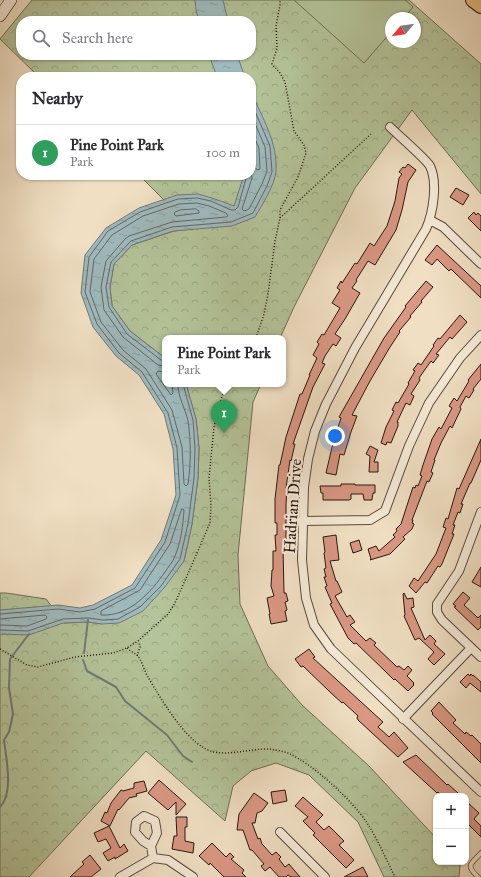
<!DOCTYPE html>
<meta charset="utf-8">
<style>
:root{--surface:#fff;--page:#f7f7f7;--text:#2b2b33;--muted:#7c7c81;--line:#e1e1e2;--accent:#1a73e8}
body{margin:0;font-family:"IM FELL Great Primer",serif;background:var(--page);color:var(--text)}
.controls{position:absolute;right:12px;bottom:12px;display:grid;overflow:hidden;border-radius:8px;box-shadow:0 1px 3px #0004}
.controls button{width:36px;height:36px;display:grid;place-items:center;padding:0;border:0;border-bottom:1px solid var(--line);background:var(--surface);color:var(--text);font:20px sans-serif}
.compass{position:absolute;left:385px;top:12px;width:36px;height:36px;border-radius:50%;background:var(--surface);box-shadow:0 1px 3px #0004;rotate:241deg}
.you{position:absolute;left:335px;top:436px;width:14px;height:14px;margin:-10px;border:3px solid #fff;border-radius:50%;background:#1a73e8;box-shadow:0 0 0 6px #1a73e833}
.badge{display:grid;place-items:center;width:26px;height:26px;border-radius:50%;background:var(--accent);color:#fff;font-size:13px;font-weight:700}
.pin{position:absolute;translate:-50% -33px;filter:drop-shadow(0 1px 2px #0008)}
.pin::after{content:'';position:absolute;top:21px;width:14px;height:12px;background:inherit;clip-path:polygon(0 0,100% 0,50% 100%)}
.popup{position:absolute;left:162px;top:335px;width:124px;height:52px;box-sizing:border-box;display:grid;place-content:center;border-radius:8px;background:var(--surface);filter:drop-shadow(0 1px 3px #0005);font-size:13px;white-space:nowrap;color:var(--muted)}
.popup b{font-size:15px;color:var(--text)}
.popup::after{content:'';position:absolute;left:50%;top:100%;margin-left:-8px;border:8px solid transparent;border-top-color:var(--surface)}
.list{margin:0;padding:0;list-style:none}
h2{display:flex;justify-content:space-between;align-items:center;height:52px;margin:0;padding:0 16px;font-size:17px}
h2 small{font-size:13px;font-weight:400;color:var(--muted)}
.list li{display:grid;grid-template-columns:26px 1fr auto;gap:12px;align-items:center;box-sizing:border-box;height:56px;padding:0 16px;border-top:1px solid var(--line)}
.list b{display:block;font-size:15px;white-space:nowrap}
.list p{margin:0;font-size:13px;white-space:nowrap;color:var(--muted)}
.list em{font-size:13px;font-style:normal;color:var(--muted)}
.icon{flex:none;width:22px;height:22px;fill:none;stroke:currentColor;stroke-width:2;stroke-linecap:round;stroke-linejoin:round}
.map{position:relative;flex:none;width:481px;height:877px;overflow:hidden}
.search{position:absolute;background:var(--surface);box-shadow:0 1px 3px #0004;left:16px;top:16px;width:240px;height:44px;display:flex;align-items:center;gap:10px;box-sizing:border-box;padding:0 14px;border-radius:16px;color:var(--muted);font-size:15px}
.panel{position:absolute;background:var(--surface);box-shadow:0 1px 3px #0004;left:16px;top:72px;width:240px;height:108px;border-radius:16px}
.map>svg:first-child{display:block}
.forest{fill:url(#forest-crowns);stroke:#6e6d54;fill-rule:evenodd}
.garden{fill:#b4c399;stroke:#6e6d54}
.water{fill:url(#water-ripples);stroke:#6f7978}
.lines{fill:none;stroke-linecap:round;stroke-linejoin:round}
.shore{stroke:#636866;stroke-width:1}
.stream{stroke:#6f7978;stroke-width:2}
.building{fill:#da9783;stroke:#27170e}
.lane-casing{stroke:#59493b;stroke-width:5.5}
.street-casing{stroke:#59493b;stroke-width:10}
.secondary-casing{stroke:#27170e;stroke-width:12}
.highway-casing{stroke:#27170e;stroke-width:16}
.path{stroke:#27170e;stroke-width:1.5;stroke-dasharray:1 2;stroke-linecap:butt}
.lane{stroke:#f5ead8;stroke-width:4}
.street{stroke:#f5ead8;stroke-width:8}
.secondary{stroke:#f5ead8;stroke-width:11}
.highway{stroke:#e8c082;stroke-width:14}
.labels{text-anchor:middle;stroke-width:4;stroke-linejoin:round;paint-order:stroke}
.street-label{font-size:16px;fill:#27170e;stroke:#f5ead8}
</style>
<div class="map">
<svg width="481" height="877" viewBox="0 0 481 877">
<defs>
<pattern id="forest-crowns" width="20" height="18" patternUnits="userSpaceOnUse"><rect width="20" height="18" fill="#b4c399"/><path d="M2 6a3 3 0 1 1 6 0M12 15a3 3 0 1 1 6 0" fill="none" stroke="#9ba783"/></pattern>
<pattern id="water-ripples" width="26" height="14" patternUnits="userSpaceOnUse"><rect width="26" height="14" fill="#9fbabe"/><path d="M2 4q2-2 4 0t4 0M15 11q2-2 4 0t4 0" fill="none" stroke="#899fa2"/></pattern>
</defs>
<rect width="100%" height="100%" fill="#f0dfc3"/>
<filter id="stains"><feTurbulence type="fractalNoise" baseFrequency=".005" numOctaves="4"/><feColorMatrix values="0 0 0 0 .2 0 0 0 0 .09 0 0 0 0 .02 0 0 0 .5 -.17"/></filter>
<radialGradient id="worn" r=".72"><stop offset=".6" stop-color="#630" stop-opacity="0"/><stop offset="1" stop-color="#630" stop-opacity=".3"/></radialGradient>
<path class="forest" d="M32 0H409L481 64V194L412 110 355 188 294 307 280 338H165V358L130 331 112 306 110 287 114 264 132 245 174 231 191 229 164 200 139 175H251V77H39L0 39ZM391 18H415V42H391ZM21 21H251V55H21Z
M186 384H261L253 402 238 555 240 604 268 666 302 705 369 766 436 838V862H458L460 865 459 877H384L358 822 309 775 276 763 251 771 233 786 225 821 146 751 29 877H0V593H6L46 599 64 623 88 622 102 624 184 561 192 524 198 478 199 448 196 419Z"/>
<path class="garden" d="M294 0H405L413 7 404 18H391V32L364 63Z"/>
<path class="water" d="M195 0H223L228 21H199L196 10Z
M209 55H237L245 77H217Z
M251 92C262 117 278 143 276 171 275 185 262 205 255 217L232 226 173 231 132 245 114 264 110 287 112 306 130 331 165 358V384H186L196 419 199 448 198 478 192 524 184 561 164 588 143 611 119 623 102 624 88 622 63 623 29 635 0 634V610L58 605 80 608 93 605 132 585 161 540 176 495 173 449 164 414 139 375 116 356 93 327 81 293 85 255 106 228 139 208 177 195 198 194 212 198 234 206 244 175H251Z"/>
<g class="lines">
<path class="shore" d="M251 114 265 147 267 171 262 184 249 209 244 211 242 209 252 178 251 171
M251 130 259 148 260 169 257 170 251 162
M196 209 199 211V213L176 216 174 214 175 212 180 210Z
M165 361 161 360 127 334 109 307 106 287 111 262 131 241 172 227 231 222 253 213 267 186 272 172 270 146 251 102
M165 366 158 365 123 337 104 310 101 287 106 261 125 239 129 236 172 222 226 217 228 216 226 213 209 206 197 203 179 204 143 216 112 235 94 259 90 292 101 322 123 350 146 369 172 410 182 447 184 484 186 486 188 484C191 464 191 441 188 421 185 408 178 397 178 384
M165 372 158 371 156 374 171 395 173 393 172 384
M182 509 184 510C183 525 181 542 175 556 173 562 168 567 165 572 151 592 129 617 101 615V611L140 590 170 544Z
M0 614 58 609 80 612 95 609 135 588 165 542 180 495 177 448 168 413 142 372 119 353 97 324 85 292 89 257 108 231 140 212 166 203 178 199 197 198 211 201 231 210H235L238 207 247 175
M0 619 45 615 47 617 46 619 27 626 0 625
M0 630 28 631 63 619 88 618 103 620 118 619 140 607 161 586 180 559 188 524 194 478 195 448 193 420 183 384"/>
<path class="stream" d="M84 653 88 620
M83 660 87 671 116 687 125 701 167 735 183 756 192 762
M0 807C14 793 6 758 4 740L9 732 13 714 9 688 10 659 29 634"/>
</g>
<path class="building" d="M408 164 416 170 408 182 402 210 396 230 375 265 368 261 356 280 357 281 352 288 360 293 345 319 335 334 341 338 336 346 333 344 325 356 322 363 325 364 313 387 293 444H295L291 461 290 460 286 488H287L286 504V547H283L284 593H286L288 601 285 602 287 610 285 611 287 621 271 624 269 614H270L267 598 274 596 271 586 272 570H273V551H276L275 535H277V523H275V499L279 465H280L286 437 300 394H302L310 375H309L317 358 313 355 319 344 317 342 322 334 324 335 340 308 332 303 340 290 337 288 341 281 342 283 355 263 357 264 370 243 374 246 387 226 395 201 399 178 402 174 399 172 403 167 405 168Z
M456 188 469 195 463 205 450 197Z
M474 212 476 215 478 213 481 216V231L468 218Z
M437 245 481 286V298L451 269 449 271 437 259 432 265 425 260Z
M426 281 433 287 421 301 422 302 410 316 411 317 399 331 400 332 390 347 370 381 352 415 357 416 351 432 344 455 340 454 336 475 326 473 333 443 341 418 339 417 384 338 406 307 405 306Z
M460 315 467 322 452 339 450 337 436 354 439 355 433 363 431 361 419 378 420 380 411 394 414 396 410 405 406 403 397 422H398V426L391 443 387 442 386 445 381 443 386 427 394 411 392 410 396 402 398 403 409 384 408 383 415 371 413 370 418 363 421 365 434 346 433 345 438 338 440 339Z
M481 364V379L473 389 474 390 469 398 466 396 460 407 461 409 452 428 450 426 441 443 434 460H435L431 472 433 473 429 482 427 481 412 520H413L412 523 414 524 412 529 403 537 405 539 390 554 370 560 371 559 368 549 376 546 379 551 395 537 393 535 397 531 396 529 401 524 413 487 415 488 416 485 418 486 422 476 420 475 423 465 432 439 439 427 441 429 452 408 449 406 454 398 457 401 469 381 468 380Z
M481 439V460L471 483H470L461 504H463L460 513 458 512 453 525H455L452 534H454L442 564 440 567 438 566 427 583 425 582 416 593 409 586 414 578 418 581 436 554 446 528 443 527 446 518 448 519 457 488 459 489Z
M370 446 378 450 374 462H378V472H369L370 456 366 454Z
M341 484H355V485H375V493H373L372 500H364L363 494H351V499L349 500H323V493H321L320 486H341Z
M336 535 339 560 330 561 336 581H337L342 592 335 596 347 617 350 615 355 622 350 625 366 641 370 638 376 643 374 645 397 667 399 666 404 670 408 666 412 670 407 676 414 683 413 684 414 685 408 691 395 679 394 680 388 674 356 643 354 644 348 638 330 604 332 603 325 587 327 586 324 577H326L324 569 326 568 324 553 325 552 323 537Z
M359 540 362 550 353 553 350 543Z
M481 567V587L472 582Z
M463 592 470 598 464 605 478 618 481 615V627L478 630 454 607 456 606 453 604Z
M404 593 407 599 413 598 414 607 411 608 425 640 430 635 436 641 434 644 445 654 434 665 428 659 434 652 419 638 415 640 404 616 405 615 403 594Z
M309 649 315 657 313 658 383 722 378 727 389 737 394 732 408 748 398 757 358 720 357 718 358 716 343 702 342 703 330 692 303 666 301 667 295 659Z
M468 674 470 676 471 674 473 676V675L481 682V692L470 683 466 688 460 682Z
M439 702 456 720 453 723 465 734 466 732 471 736 472 735 481 744V763L432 714 433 713 431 711Z
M416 755 447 785 448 784 458 793 456 796H442L438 792 437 793 403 762Z
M159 780 186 804 176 815V802L168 810 148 793Z
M144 781 147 791 136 794 137 796 129 798 119 810 118 809 110 826 101 821 105 812 107 813 111 803 121 790 123 791 134 788V783Z
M285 790 287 801 273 804 271 792Z
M254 793 268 803 262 811 257 813 255 823H252L258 839 260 838 262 844 272 855 276 852 281 857 279 859 285 867 289 864 300 877H291L288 875 286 877H279L270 867 265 871 261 866 264 864 252 850H250L243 830H237L239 814Z
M303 797 323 815 316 822 324 830 329 826 344 841 339 845 354 860 346 868 313 835 315 833 303 821 308 817 295 806Z
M466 801 479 813 474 819 481 826V837L466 822Z
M176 817H187V827H185V841L194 843 193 853 172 849 174 836H177Z
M109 826 120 848 124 844 128 851 115 859V857L108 861 103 853 111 848 106 839 98 842 94 833Z
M212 843 226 857 230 853 234 857 231 859 244 870 242 873 246 877H224L210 863 209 865 199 856Z
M90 855 101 869 91 877H70L84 864 82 862Z
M363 867 368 877H344Z"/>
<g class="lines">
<defs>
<path id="lane" d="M478 877C465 865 471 864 481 853"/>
<path id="street" d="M390 127C398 135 426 159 430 166 438 183 433 213 426 229L355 348 326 404 315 431 308 459 304 487 302 560 306 598 314 625 331 649 481 792
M430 220 443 227 481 264
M481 512 459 571 437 604V612L442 620 481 657
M302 521 370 520 385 511 409 446 429 403 460 358 481 335
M403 719 471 648
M280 832 325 877
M151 846 143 841 135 832 136 822 144 816 155 821 157 833 151 846 153 858
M120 877 153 858 168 860 193 877"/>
<path id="secondary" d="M0 16 11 0"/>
<path id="highway" d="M473 0 481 6"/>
</defs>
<use href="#lane" class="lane-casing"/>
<use href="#street" class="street-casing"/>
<use href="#secondary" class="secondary-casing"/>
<use href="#highway" class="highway-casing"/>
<path class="path" d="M280 218 371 134
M256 338 264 314 268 294 275 241 280 218V210L298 177 306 153 304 145 294 131 285 82 280 73 272 64 277 48 276 26 280 5V0
M127 648C130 651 134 653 137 655 142 660 144 671 148 677 161 699 182 735 204 748 222 759 249 748 270 749 276 750 282 751 288 753 313 764 352 800 367 823 378 840 386 859 395 877
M0 649 27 665 38 667 75 657 113 653 127 648 138 641 168 614 175 603 184 583 210 523 211 506 209 478 214 427 220 402 227 384
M137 656 140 647 139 642"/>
<use href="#lane" class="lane"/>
<use href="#street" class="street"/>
<use href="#secondary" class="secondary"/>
<use href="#highway" class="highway"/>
</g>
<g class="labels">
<g class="street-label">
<text transform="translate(292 506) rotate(-86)" y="6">Hadrian Drive</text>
</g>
</g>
<rect width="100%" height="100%" filter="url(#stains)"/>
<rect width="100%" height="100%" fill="url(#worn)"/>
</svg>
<div class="controls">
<button>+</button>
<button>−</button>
</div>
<svg class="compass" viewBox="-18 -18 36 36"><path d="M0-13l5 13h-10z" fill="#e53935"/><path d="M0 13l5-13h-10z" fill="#7c7c81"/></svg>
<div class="you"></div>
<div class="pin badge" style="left:224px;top:433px;background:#2e9e5b">1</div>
<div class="popup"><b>Pine Point Park</b>Park</div>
<div class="search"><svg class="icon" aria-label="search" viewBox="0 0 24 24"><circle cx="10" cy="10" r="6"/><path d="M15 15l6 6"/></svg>Search here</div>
<section class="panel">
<h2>Nearby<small></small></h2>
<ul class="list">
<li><span class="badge" style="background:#2e9e5b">1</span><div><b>Pine Point Park</b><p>Park</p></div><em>100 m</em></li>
</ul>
</section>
</div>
